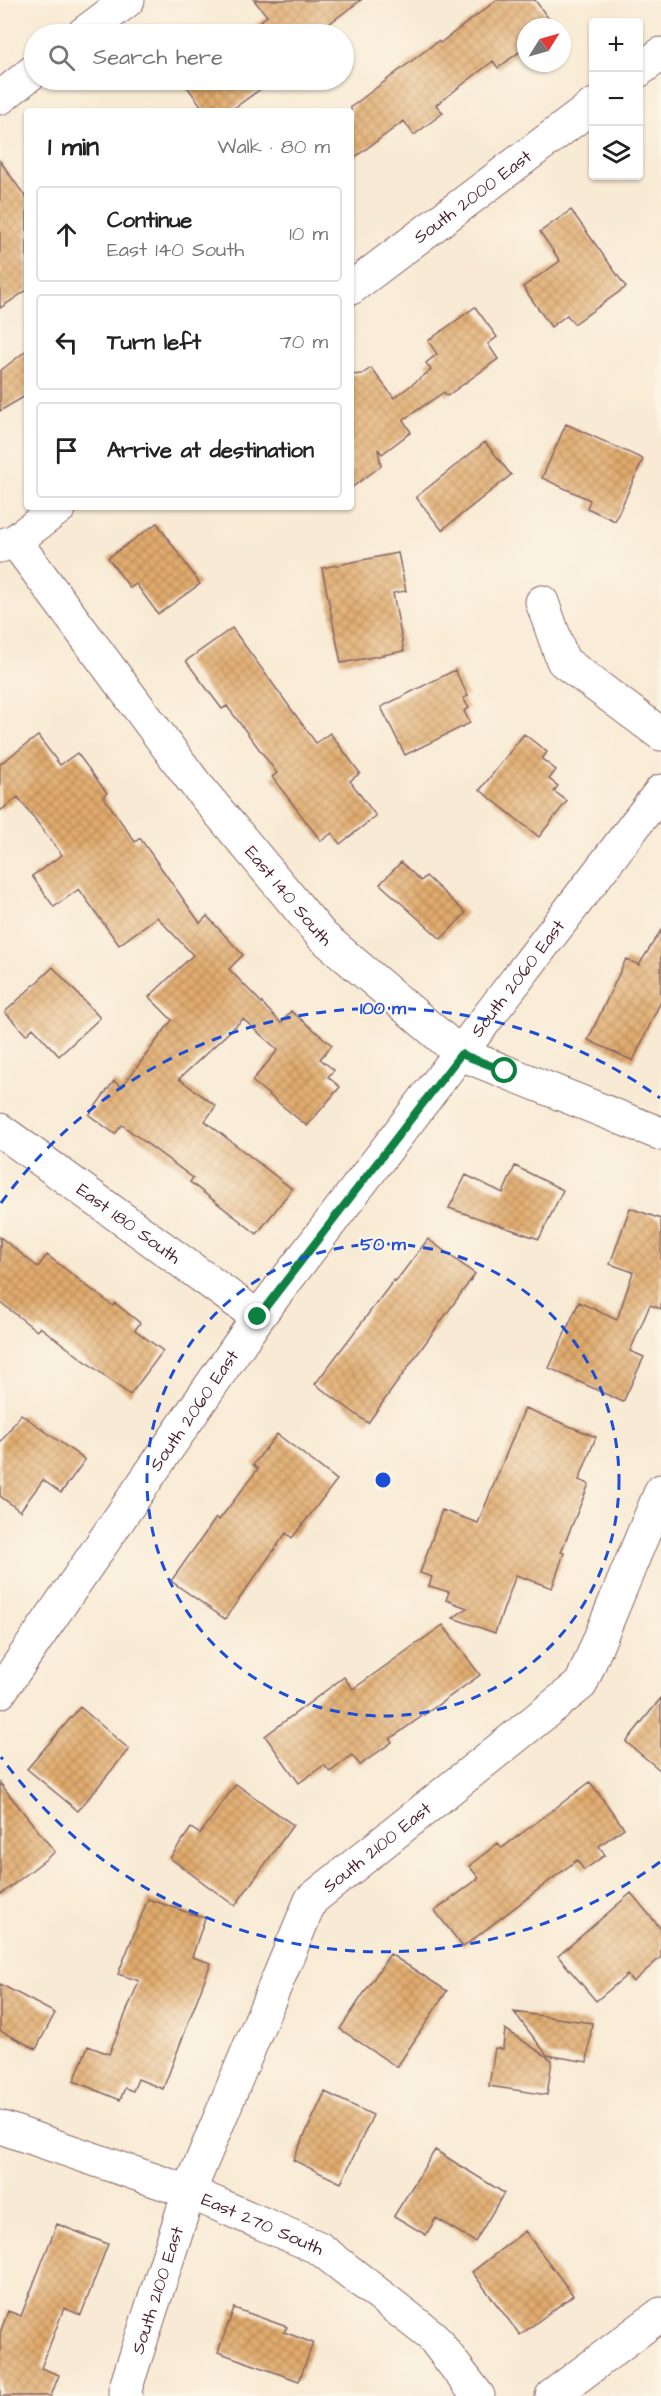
<!DOCTYPE html>
<meta charset="utf-8">
<style>
:root{--surface:#fff;--page:#f2f2f2;--text:#222;--muted:#767676;--line:#e0e0e0}
body{margin:0;font-family:"Architects Daughter",sans-serif;background:var(--page);color:var(--text)}
.controls{position:absolute;right:18px;top:18px;display:grid;overflow:hidden;border-radius:6px;box-shadow:0 2px 4px #0004}
.controls button{width:54px;height:54px;display:grid;place-items:center;padding:0;border:0;border-bottom:2px solid var(--line);background:var(--surface);color:var(--text);font:30px sans-serif}
.compass{position:absolute;left:517px;top:18px;width:54px;height:54px;border-radius:50%;background:var(--surface);box-shadow:0 2px 4px #0004;rotate:53deg}
.stop{position:absolute;width:18px;height:18px;margin:-14px;border:4px solid #0b8043;border-radius:50%;background:#fff}
.stop.end{background:#0b8043;border-color:#fff;box-shadow:0 2px 6px #0008}
.list{margin:0;padding:0;list-style:none}
h2{display:flex;justify-content:space-between;align-items:center;height:78px;margin:0;padding:0 24px;font-size:26px}
h2 small{font-size:20px;font-weight:400;color:var(--muted)}
.list li{display:grid;grid-template-columns:39px 1fr auto;gap:18px;align-items:center;box-sizing:border-box;height:96px;margin:0 12px 12px;padding:0 12px;border:2px solid var(--line);border-radius:6px}
.list b{display:block;font-size:22px;white-space:nowrap}
.list p{margin:0;font-size:20px;white-space:nowrap;color:var(--muted)}
.list em{font-size:20px;font-style:normal;color:var(--muted)}
.icon{flex:none;width:33px;height:33px;fill:none;stroke:currentColor;stroke-width:2;stroke-linecap:round;stroke-linejoin:round}
.map{position:relative;flex:none;width:661px;height:2396px;overflow:hidden}
.search{position:absolute;background:var(--surface);box-shadow:0 2px 4px #0004;left:24px;top:24px;width:330px;height:66px;display:flex;align-items:center;gap:15px;box-sizing:border-box;padding:0 21px;border-radius:33px;color:var(--muted);font-size:22px}
.panel{position:absolute;background:var(--surface);box-shadow:0 2px 4px #0004;left:24px;top:108px;width:330px;height:402px;border-radius:6px}
.map>svg:first-child{display:block}
.building{fill:url(#building-cross-hatch)}
.lines{fill:none;stroke-linecap:round;stroke-linejoin:round}
.minor-casing{stroke:#876666;stroke-width:35}
.minor{stroke:#fff;stroke-width:33}
.route{stroke:#0b8043;stroke-width:8}
.ring{fill:none;stroke:#1d4ed8;stroke-width:3;stroke-dasharray:10 8}
.labels{text-anchor:middle;stroke-width:4.5;stroke-linejoin:round;paint-order:stroke}
.street-label{font-size:18px;fill:#4a1f2b;stroke:#fcf5e5}
.centre{fill:#1d4ed8;stroke:#fcf5e5;stroke-width:3}
.ring-label{font-size:18px;text-anchor:middle;font-weight:bold;fill:#1d4ed8;stroke:#fcf5e5;stroke-width:4.5;stroke-linejoin:round;paint-order:stroke}
</style>
<div class="map">
<svg width="661" height="2396" viewBox="0 0 661 2396">
<defs>
<pattern id="building-cross-hatch" width="8" height="8" patternUnits="userSpaceOnUse" patternTransform="scale(1.5)"><rect width="8" height="8" fill="#e1ab6d"/><path d="M0 0l8 8M0 8l8-8" fill="none" stroke="#b88b5a"/></pattern>
</defs>
<rect width="100%" height="100%" fill="#fcf5e5"/>
<filter id="ink" filterUnits="userSpaceOnUse"><feTurbulence type="fractalNoise" baseFrequency=".0167" numOctaves="2"/><feDisplacementMap in="SourceGraphic" scale="12" xChannelSelector="R" yChannelSelector="G"/><feConvolveMatrix kernelMatrix="1 2 1 2 8 2 1 2 1" color-interpolation-filters="sRGB"/></filter>
<filter id="wash" filterUnits="userSpaceOnUse"><feTurbulence type="fractalNoise" baseFrequency=".008" numOctaves="4" result="noise"/><feDisplacementMap in="SourceGraphic" scale="24" xChannelSelector="R" yChannelSelector="G"/><feGaussianBlur stdDeviation="1.35" result="paint"/><feColorMatrix in="noise" values="0 0 0 0 0 0 0 0 0 0 0 0 0 0 0 0 0 1.4 0 .05"/><feComposite in="paint" operator="in"/></filter>
<g filter="url(#wash)">
<rect width="100%" height="100%" fill="#f8ead4"/>
<g id="blocks">
<path class="building" d="M254 0H361L315 34H242L267 16Z
M497 0H535L551 22 545 27H526V41L520 45 523 49 498 68 493 61 436 105 443 113 414 135 404 121 351 160V107L438 41 440 43Z
M182 80H273L230 111H205Z
M0 161 27 199V290L0 308Z
M571 210 626 287 574 324 567 315 551 327 523 287 560 261 540 232Z
M475 307 497 337 488 344 498 359 447 396 444 392 403 420 411 432 382 454 378 449 381 466 351 488V375L362 374 371 368 394 398 431 370 426 363 437 354 428 341Z
M27 350V395L0 411V371Z
M566 424 643 459 615 521 587 508 590 500 542 478Z
M485 442 511 475 442 530 416 497Z
M157 523 200 584 158 614 136 584 130 588 108 558Z
M398 553 406 591 393 593 404 651 341 663 322 568Z
M232 628 316 743 330 733 360 773 350 781 376 816 340 844 332 833 321 841 272 777 277 773 227 706 222 709 186 661Z
M455 670 468 696 463 698 469 708 464 711 470 723 405 755 381 707Z
M524 734 547 752 542 759 556 770 549 779 558 786 554 791 567 801 539 837 480 790Z
M38 736 60 765 77 753 107 793 103 796 135 842 140 838 200 923 207 916 243 955 229 969 281 1023 291 1011 332 1045 320 1059 334 1070 328 1077 340 1087 307 1126 252 1081 278 1050 243 1019 179 1079 216 1106 205 1121 292 1189 257 1234 190 1182 193 1178 122 1125 115 1134 89 1115 114 1081 122 1087 172 1020 149 997 193 955 157 917 119 945 79 889 54 907 32 876 62 855 18 797 0 811V764Z
M401 862 421 881 426 876 466 913 441 939 380 884Z
M661 930V1001L633 1061 588 1040 626 959 639 965Z
M53 967 100 1018 59 1056 33 1028 26 1035 5 1012Z
M515 1166 563 1190 539 1239 449 1208 466 1175 503 1193Z
M630 1208 661 1219V1309L650 1305 630 1351 644 1357 623 1402 549 1368 579 1302 617 1320 633 1272 610 1264Z
M0 1237 38 1267 47 1255 113 1306 115 1303 140 1323 135 1330 163 1351 130 1395 40 1327 37 1331 0 1302Z
M428 1239 475 1274 368 1423 315 1384 394 1280 396 1281Z
M525 1408 596 1437 579 1480 589 1484 561 1552 564 1553 552 1588 516 1575 495 1633 453 1618 467 1608 446 1600 449 1592 429 1586 432 1577 420 1573 442 1510 478 1523Z
M21 1414 85 1460 61 1493 43 1480 20 1511 0 1496V1443Z
M277 1434 337 1480 292 1538 286 1533 225 1619 171 1581 216 1518 219 1520 258 1469 253 1465Z
M443 1625 480 1675 390 1739 392 1742 360 1765 352 1755 330 1772 324 1765 299 1783 265 1736 344 1677 353 1689Z
M661 1698V1771L626 1742Z
M80 1707 129 1749 78 1811 27 1769Z
M590 1782 624 1828 599 1846 605 1855 584 1870 577 1860 463 1947 435 1911 479 1878 469 1866 498 1843 502 1848Z
M0 1783 55 1852 0 1895Z
M236 1784 293 1825 235 1906 170 1858 191 1828 200 1834Z
M631 1893 661 1929V1957L633 1982 627 1975 596 2001 558 1956Z
M148 1899 205 1918 192 1957 211 1963 163 2089 138 2079 133 2091 125 2088 120 2100 74 2081 88 2046 109 2054 139 1981 118 1974Z
M390 1954 447 1991 397 2067 340 2029Z
M0 1984 55 2013 36 2049 0 2031Z
M514 2012 592 2023 587 2062 547 2055Z
M505 2029 552 2060 547 2095 489 2086 495 2048 503 2049Z
M325 2092 373 2115 341 2183 293 2160Z
M435 2150 504 2193 475 2242 436 2218 426 2235 394 2216Z
M57 2224 108 2244 81 2315 64 2308 41 2368 59 2375 51 2396H0V2333L8 2311 21 2316Z
M525 2231 573 2295 520 2335 472 2272Z
M234 2308 287 2327 284 2332 313 2343 299 2381 218 2352Z"/>
</g>
</g>
<g filter="url(#ink)">
<use href="#blocks" fill-opacity="0" stroke="#876666" stroke-width="1.5"/>
<g class="lines">
<defs>
<g id="minor">
<path d="M83 34 128 0"/>
<path d="M638 71 661 54"/>
<path d="M0 98 34 71"/>
<path id="s1" d="M351 288 594 105"/>
<path id="s2" d="M15 541 193 781 322 936 461 1054 661 1134"/>
<path d="M0 546 15 541 60 507"/>
<path d="M542 602 563 661 661 734"/>
<path id="s3" d="M0 1130 258 1317"/>
<path id="s4" d="M0 1692 258 1317 661 791"/>
<path id="s5" d="M0 2127 189 2192 319 2248 432 2336 478 2396"/>
<path id="s6" d="M126 2396 125 2390 189 2192 311 1900 581 1684 661 1491"/>
<path d="M552 2396 661 2314"/>
</g>
</defs>
<use href="#minor" class="minor-casing"/>
<use href="#minor" class="minor"/>
</g>
</g>
<g class="lines" filter="url(#ink)">
<path class="route" d="M258 1317 461 1054 505 1071"/>
</g>
<g class="ring">
<circle cx="383" cy="1480" r="236"/>
<path d="M660 1862A472 472 0 0 1 1 1757M1 1203A472 472 0 0 1 660 1098"/>
</g>
<g class="labels">
<g class="street-label">
<text dy="6" stroke="none"><textPath href="#s1" startOffset="152">South 2000 East</textPath></text>
<text dy="6" stroke="none"><textPath href="#s2" startOffset="448">East 140 South</textPath></text>
<text dy="6" stroke="none"><textPath href="#s4" startOffset="882">South 2060 East</textPath></text>
<text dy="6" stroke="none"><textPath href="#s3" startOffset="159">East 180 South</textPath></text>
<text dy="6" stroke="none"><textPath href="#s4" startOffset="342">South 2060 East</textPath></text>
<text dy="6" stroke="none"><textPath href="#s6" startOffset="615">South 2100 East</textPath></text>
<text dy="6" stroke="none"><textPath href="#s5" startOffset="280">East 270 South</textPath></text>
<text dy="6" stroke="none"><textPath href="#s6" startOffset="111">South 2100 East</textPath></text>
</g>
</g>
<circle cx="383" cy="1480" r="9" class="centre"/>
<g class="ring-label">
<text x="383" y="1014">100 m</text>
<text x="383" y="1250">50 m</text>
</g>
</svg>
<div class="controls">
<button>+</button>
<button>−</button>
<button><svg class="icon" aria-label="layers" viewBox="0 0 24 24"><path d="M12 4l9 5-9 5-9-5zM3 14l9 5 9-5"/></svg></button>
</div>
<svg class="compass" viewBox="-18 -18 36 36"><path d="M0-13l5 13h-10z" fill="#e53935"/><path d="M0 13l5-13h-10z" fill="#767676"/></svg>
<div class="stop" style="left:505px;top:1071px"></div>
<div class="stop end" style="left:258px;top:1317px"></div>
<div class="search"><svg class="icon" aria-label="search" viewBox="0 0 24 24"><circle cx="10" cy="10" r="6"/><path d="M15 15l6 6"/></svg>Search here</div>
<section class="panel">
<h2>1 min<small>Walk · 80 m</small></h2>
<ul class="list">
<li><svg class="icon" aria-label="ahead" viewBox="0 0 24 24"><path d="M12 20V5M6 11l6-6 6 6"/></svg><div><b>Continue</b><p>East 140 South</p></div><em>10 m</em></li>
<li><svg class="icon" aria-label="left" viewBox="0 0 24 24"><path d="M17 20v-9H6M10 6l-5 5 5 5"/></svg><div><b>Turn left</b></div><em>70 m</em></li>
<li><svg class="icon" aria-label="arrive" viewBox="0 0 24 24"><path d="M6 21V4h12l-3 4 3 4H6"/></svg><div><b>Arrive at destination</b></div></li>
</ul>
</section>
</div>
